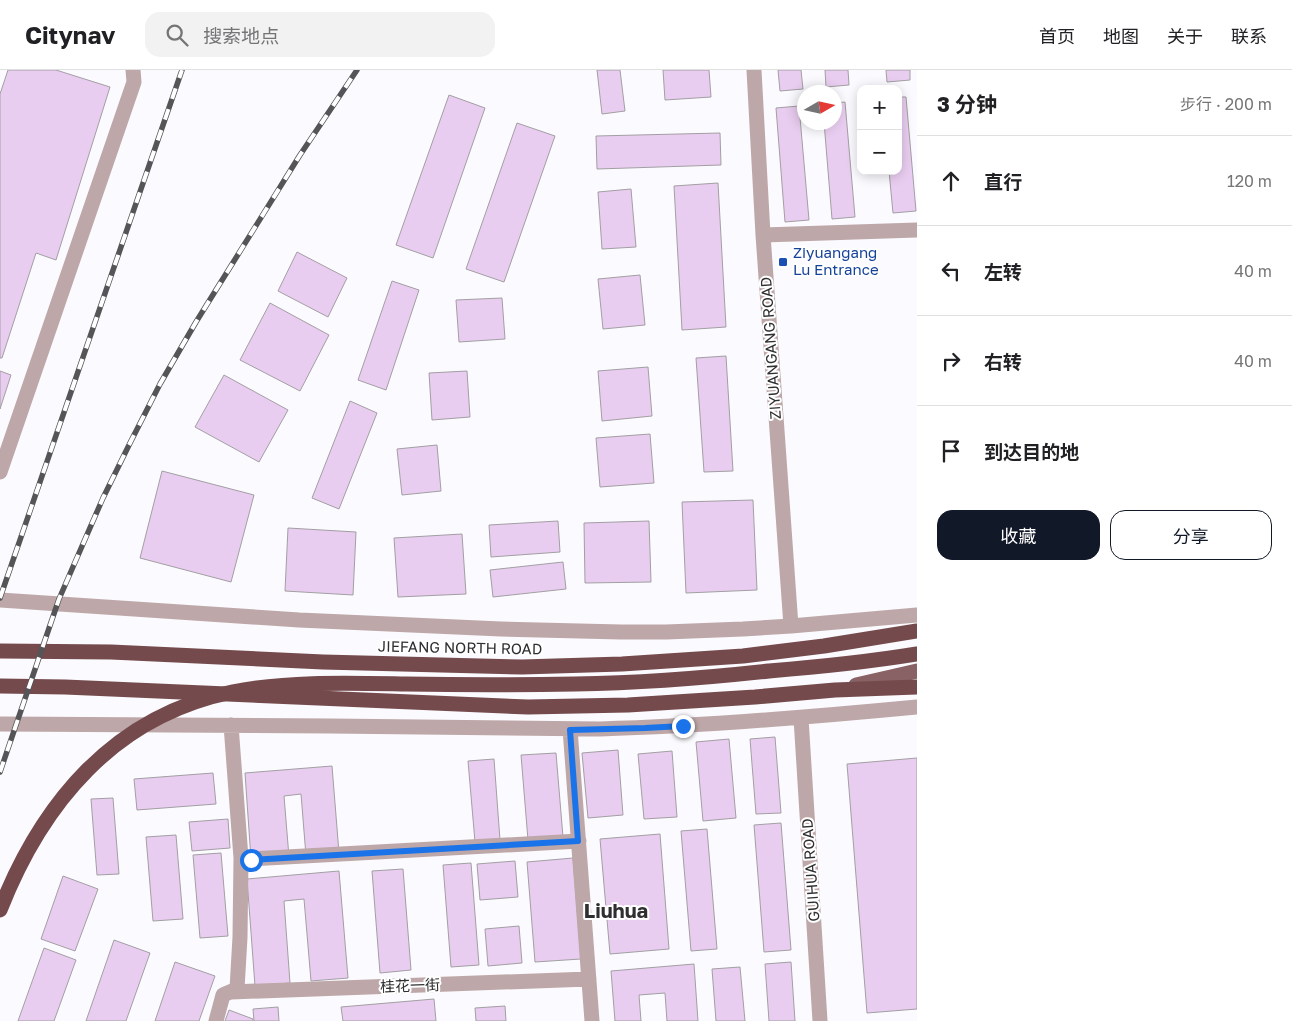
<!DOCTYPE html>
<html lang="zh">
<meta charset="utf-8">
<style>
:root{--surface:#fff;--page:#f2f2f2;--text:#202124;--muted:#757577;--line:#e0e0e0;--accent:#111827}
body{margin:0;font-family:"Golos Text","Noto Sans SC",sans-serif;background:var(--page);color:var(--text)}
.controls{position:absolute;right:15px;top:15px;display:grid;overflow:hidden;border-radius:10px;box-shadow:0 2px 12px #0003}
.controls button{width:45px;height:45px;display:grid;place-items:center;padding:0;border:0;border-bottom:1px solid var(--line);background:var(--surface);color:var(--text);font:25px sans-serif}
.compass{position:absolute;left:797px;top:15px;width:45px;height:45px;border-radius:50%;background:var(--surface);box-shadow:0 2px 12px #0003;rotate:81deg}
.stop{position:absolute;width:15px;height:15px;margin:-11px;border:4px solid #1a73e8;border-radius:50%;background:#fff}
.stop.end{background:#1a73e8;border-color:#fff;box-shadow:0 1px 5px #0008}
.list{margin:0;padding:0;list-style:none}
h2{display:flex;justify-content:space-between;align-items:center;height:65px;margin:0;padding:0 20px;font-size:21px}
h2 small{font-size:16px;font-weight:400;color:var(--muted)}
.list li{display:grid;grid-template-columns:32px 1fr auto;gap:15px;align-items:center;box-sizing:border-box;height:90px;padding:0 20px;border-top:1px solid var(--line)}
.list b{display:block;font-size:19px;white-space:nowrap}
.list em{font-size:16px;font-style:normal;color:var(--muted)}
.actions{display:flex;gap:10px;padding:15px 20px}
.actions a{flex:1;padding:11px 0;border:1px solid var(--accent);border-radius:15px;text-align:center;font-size:18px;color:var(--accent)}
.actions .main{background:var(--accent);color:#fff}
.icon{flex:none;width:28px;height:28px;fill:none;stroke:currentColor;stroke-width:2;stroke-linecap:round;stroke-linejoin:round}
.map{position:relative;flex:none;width:917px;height:951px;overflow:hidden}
header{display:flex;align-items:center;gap:30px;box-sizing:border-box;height:70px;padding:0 25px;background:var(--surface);border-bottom:1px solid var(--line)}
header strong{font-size:24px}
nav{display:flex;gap:28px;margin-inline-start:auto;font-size:18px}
.search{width:350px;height:45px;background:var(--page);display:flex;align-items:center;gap:12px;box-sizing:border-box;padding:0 18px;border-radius:15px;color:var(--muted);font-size:19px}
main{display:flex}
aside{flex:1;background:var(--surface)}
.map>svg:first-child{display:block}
.building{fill:#e9cdf0;stroke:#a29fa3}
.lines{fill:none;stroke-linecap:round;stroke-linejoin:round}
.minor{stroke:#bda7a8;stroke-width:15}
.major{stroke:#886264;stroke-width:15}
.highway{stroke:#744a4c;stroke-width:15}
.rail-casing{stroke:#555457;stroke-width:5.5}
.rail{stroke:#fff;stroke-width:4;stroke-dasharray:11;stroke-linecap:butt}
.highway-bridge{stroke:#744a4c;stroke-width:15}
.route{stroke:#1a73e8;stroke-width:6}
.transit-dot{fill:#1a4fb4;stroke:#fff;stroke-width:2}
.labels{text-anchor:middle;stroke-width:4;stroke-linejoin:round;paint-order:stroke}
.transit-label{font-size:15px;fill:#164399;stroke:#fff;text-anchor:start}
.street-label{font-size:15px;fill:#2f2e30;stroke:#fff}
.district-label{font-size:20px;font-weight:bold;fill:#2f2e30;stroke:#fff}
</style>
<header>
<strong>Citynav</strong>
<div class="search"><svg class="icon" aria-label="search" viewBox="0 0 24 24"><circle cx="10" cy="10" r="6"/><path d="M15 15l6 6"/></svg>搜索地点</div>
<nav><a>首页</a><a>地图</a><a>关于</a><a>联系</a></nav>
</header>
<main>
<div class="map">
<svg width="917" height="951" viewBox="0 0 917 951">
<rect width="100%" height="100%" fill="#fbfafe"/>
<path class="building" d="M8 0H56L110 17 56 190 36 183 2 288H0V24Z
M597 0H620L625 41 602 44Z
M663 0H709L711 27 665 30Z
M778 0H801L803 19 780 21Z
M825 0H848L849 15 826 17Z
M886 0H910V10L887 12Z
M449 25 485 38 433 188 396 175Z
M898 27H906L916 141 893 143 889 101H898Z
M845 32 855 147 832 149 824 52H834V33Z
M799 36 809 150 785 152 776 38Z
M517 53 555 66 504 212 466 199Z
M720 63 721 95 597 99 596 66Z
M718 113 726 257 682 260 674 116Z
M631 119 636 177 602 179 598 122Z
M297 182 347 208 328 247 278 221Z
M640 205 645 255 603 259 598 209Z
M392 211 419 220 386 320 358 310Z
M502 228 505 269 459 272 456 230Z
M270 233 329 265 300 321 240 290Z
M726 286 733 401 704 402 696 288Z
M648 297 652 346 602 351 598 301Z
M0 301 11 305 0 339Z
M467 301 470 347 432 350 429 303Z
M224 305 288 340 259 392 195 357Z
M350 331 377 343 339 439 312 428Z
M650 364 654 413 600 417 596 368Z
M437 375 441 421 402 425 397 379Z
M162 401 254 425 231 512 140 488Z
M753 430 757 520 686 523 682 432Z
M558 451 560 482 491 487 489 455Z
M649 451 651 512 585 513 584 453Z
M288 458 356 462 353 525 285 521Z
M462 464 466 524 398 527 394 468Z
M563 492 566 519 493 527 490 500Z
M775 667 781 743 756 744 750 669Z
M729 669 736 748 703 751 696 672Z
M618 680 623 745 588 748 582 683Z
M672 681 677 747 644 749 638 684Z
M556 683 563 767 528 770 521 685Z
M917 688V939L867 943 847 694Z
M494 689 500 770 475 772 468 691Z
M332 696 339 783 306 786 301 724 284 726 289 787 251 789 245 703Z
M213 703 216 734 137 740 134 709Z
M113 728 119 804 97 805 91 729Z
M228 749 230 778 192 781 189 752Z
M781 753 791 880 764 882 754 755Z
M707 759 717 879 691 881 681 761Z
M660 764 669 879 610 884 600 769Z
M176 765 183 849 153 851 146 767Z
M221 783 228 866 200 868 193 785Z
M573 788 581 889 535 892 527 792Z
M515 791 518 827 480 830 477 794Z
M471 793 479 895 451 897 443 795Z
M403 799 411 900 380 903 372 801Z
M339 801 348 908 311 911 304 829 284 831 290 913 255 916 247 809Z
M63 806 98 819 75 881 41 869Z
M519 856 522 893 488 896 485 859Z
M114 870 150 883 126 951H86Z
M44 878 76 890 54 951H18Z
M175 892 215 906 199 951H155Z
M791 892 795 951H769L765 894Z
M694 894 698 951H667L665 923 639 925 641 951H615L611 901Z
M740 897 745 951H716L712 899Z
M434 929 436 951H343L341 937Z
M505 936 506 951H476L475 938Z
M278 937 279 951H254L253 939Z
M229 940 253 949V951H225Z"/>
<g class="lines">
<path class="minor" d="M754 0 763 165 791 556
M763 165 917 160
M0 402 134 12 133 0
M0 530 299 550 501 559 621 562H666L743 559 791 556 917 545
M801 648 820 951
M0 654 330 656 600 659C706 656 812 647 917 637
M570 659 592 951
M251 789 579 771
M231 922 589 909
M216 951 223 925 237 919 240 867 241 788 231 655"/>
<path class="major" d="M856 615 917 601"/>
<path class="highway" d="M0 581 111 582 323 592 522 597 622 594 743 586 824 576 917 561
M0 616 65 617 528 637 628 635 755 627 835 620 917 617"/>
<defs>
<path id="rail" d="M0 528 182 0
M0 702 59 529 103 428 130 373 160 314 196 252 300 85 357 0"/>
</defs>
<use href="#rail" class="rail-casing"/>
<use href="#rail" class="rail"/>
<path class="highway-bridge" d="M0 840C42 733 114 646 232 622 289 611 348 613 406 614 462 615 519 615 575 614 640 613 705 608 769 601 819 597 868 592 917 584"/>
</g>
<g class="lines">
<path class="route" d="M251 790 578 771 570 660 645 658 683 656"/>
</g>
<rect class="transit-dot" x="778" y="187" width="10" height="10" rx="2.5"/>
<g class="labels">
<g class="transit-label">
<text x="793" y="188">Ziyuangang<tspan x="793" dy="17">Lu Entrance</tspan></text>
</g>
<g class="street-label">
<text transform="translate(771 278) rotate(-94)" y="5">ZIYUANGANG ROAD</text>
<text transform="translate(460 578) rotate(1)" y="5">JIEFANG NORTH ROAD</text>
<text transform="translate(811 800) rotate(-94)" y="5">GUIHUA ROAD</text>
<text transform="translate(410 916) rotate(-2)" y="5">桂花一街</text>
</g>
<g class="district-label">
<text x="616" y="848">Liuhua</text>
</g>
</g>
</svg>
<div class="controls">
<button>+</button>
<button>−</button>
</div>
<svg class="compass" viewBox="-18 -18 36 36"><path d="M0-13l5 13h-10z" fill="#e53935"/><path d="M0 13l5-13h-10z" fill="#757577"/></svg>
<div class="stop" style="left:251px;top:790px"></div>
<div class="stop end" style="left:683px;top:656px"></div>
</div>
<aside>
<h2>3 分钟<small>步行 · 200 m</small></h2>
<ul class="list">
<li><svg class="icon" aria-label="ahead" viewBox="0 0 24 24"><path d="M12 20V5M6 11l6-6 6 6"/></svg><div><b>直行</b></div><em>120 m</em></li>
<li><svg class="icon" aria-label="left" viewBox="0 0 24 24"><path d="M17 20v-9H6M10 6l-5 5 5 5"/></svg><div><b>左转</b></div><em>40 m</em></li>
<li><svg class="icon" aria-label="right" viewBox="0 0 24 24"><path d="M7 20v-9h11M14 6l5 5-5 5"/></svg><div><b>右转</b></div><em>40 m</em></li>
<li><svg class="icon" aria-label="arrive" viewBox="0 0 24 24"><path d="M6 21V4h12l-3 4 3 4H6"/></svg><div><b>到达目的地</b></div></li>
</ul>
<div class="actions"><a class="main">收藏</a><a>分享</a></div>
</aside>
</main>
